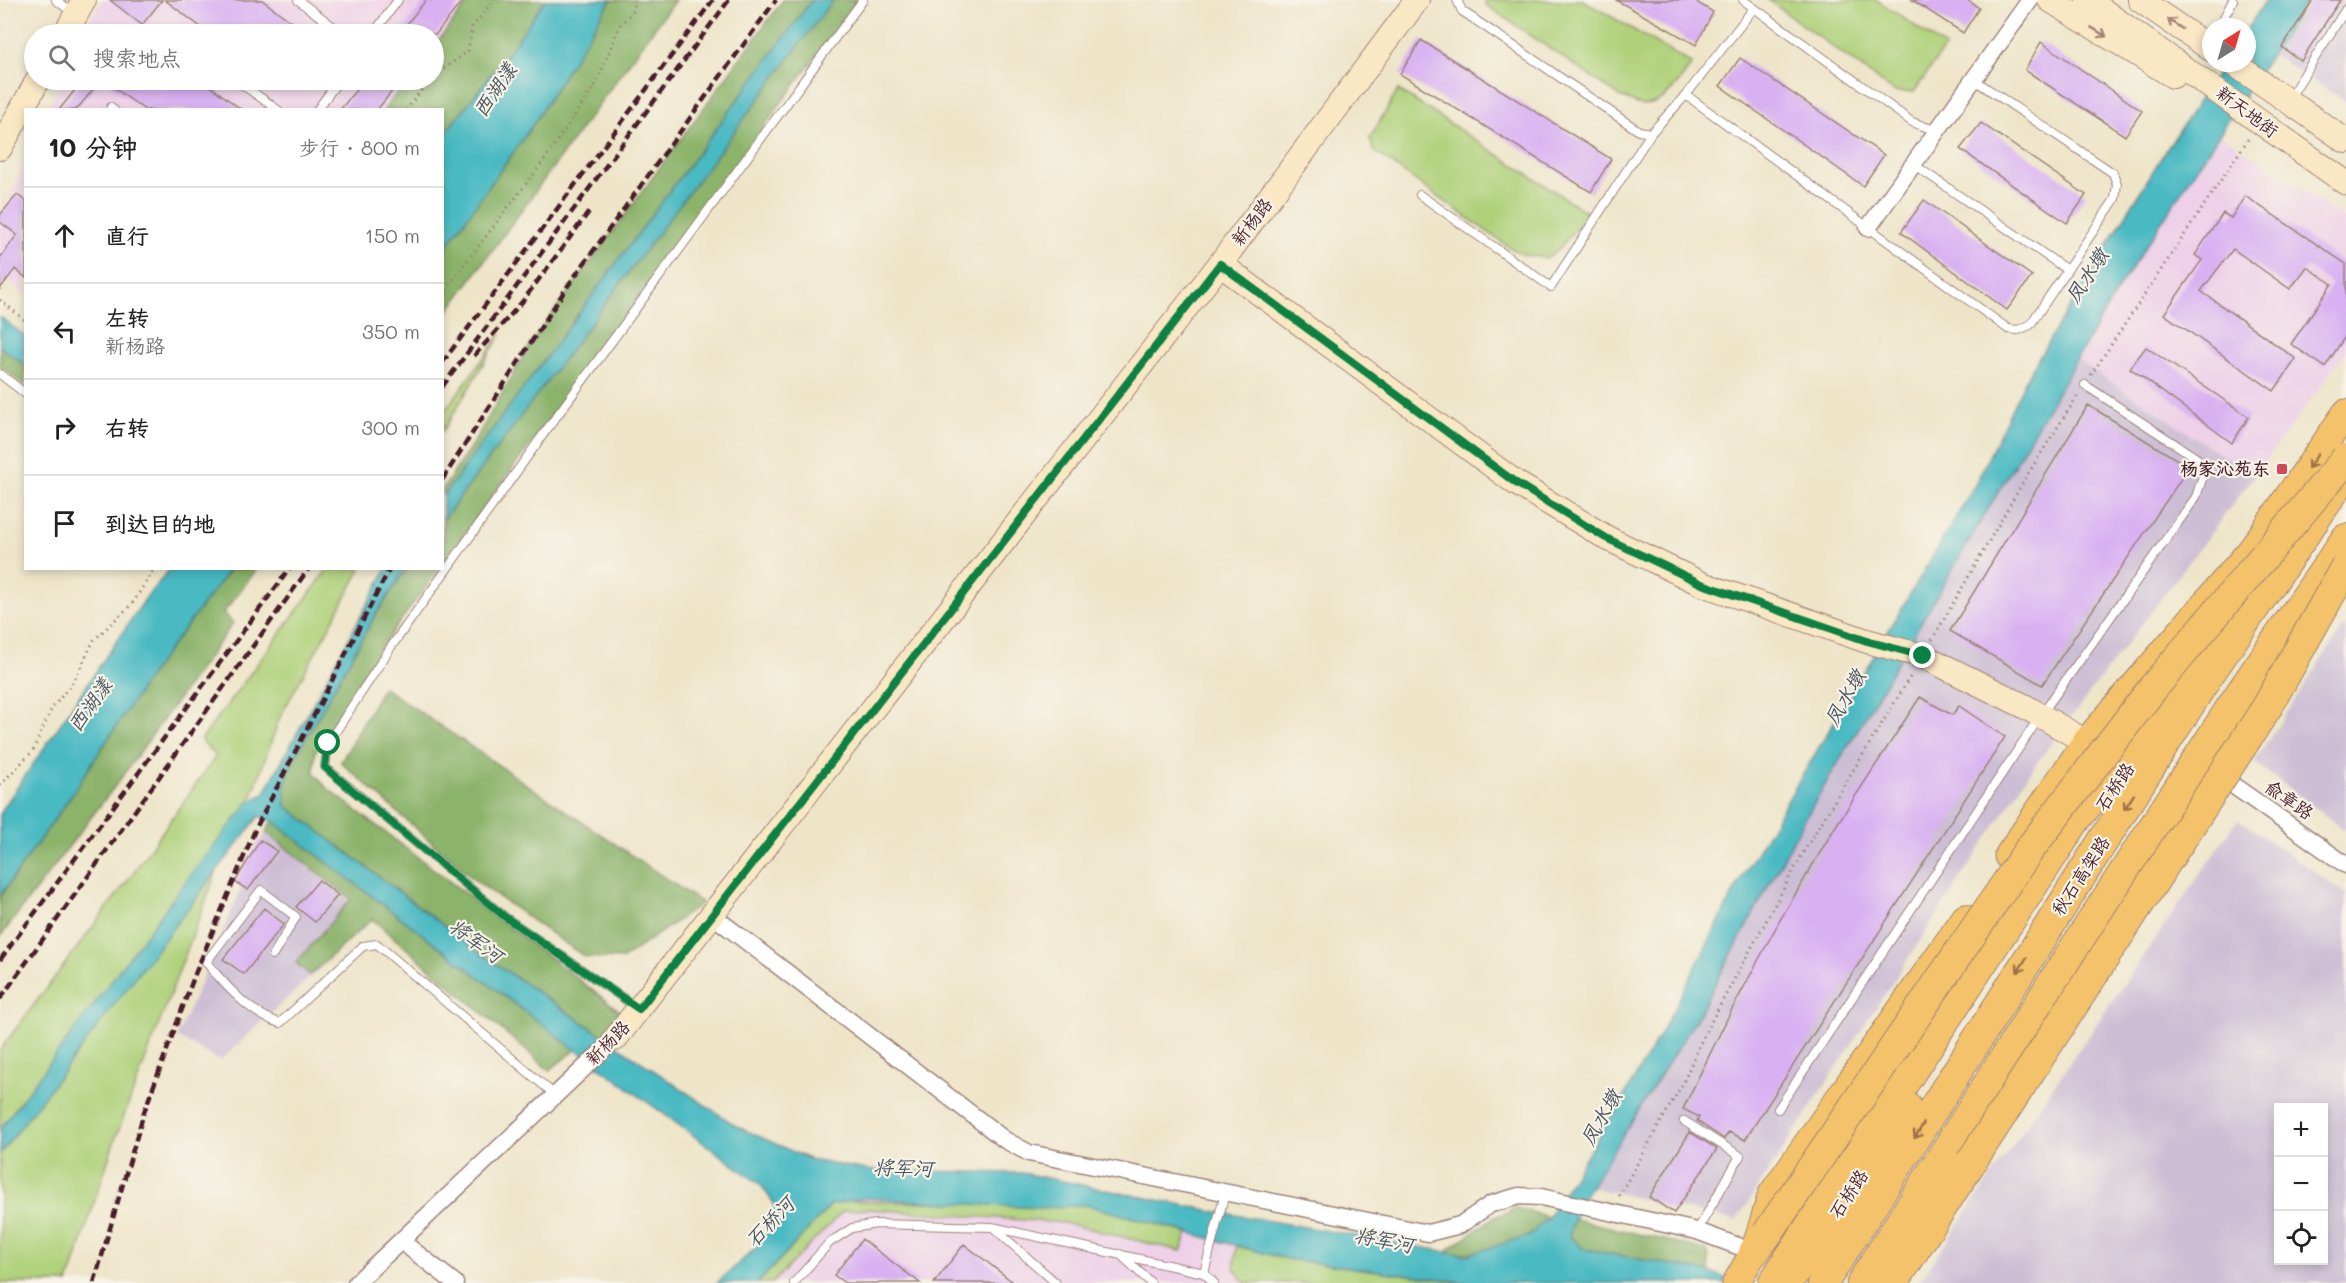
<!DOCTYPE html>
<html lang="zh">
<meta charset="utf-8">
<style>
:root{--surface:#fff;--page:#f2f2f2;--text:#222;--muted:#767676;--line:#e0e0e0}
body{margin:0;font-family:Mali,"LXGW WenKai TC",sans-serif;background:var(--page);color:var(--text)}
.controls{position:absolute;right:18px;bottom:18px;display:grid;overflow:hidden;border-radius:0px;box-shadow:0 3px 9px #0003}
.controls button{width:54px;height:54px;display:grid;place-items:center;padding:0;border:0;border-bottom:2px solid var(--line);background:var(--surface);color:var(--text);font:30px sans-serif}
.compass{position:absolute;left:2202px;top:18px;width:54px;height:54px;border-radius:50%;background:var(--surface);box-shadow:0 3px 9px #0003;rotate:37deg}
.stop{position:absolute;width:18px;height:18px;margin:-14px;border:4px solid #0b8043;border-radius:50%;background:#fff}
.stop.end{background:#0b8043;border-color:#fff;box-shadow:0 2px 6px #0008}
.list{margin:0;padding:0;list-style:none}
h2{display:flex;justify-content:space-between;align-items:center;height:78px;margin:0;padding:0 24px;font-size:26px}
h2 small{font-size:20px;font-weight:400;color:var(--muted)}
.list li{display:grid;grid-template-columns:39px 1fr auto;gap:18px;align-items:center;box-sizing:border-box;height:96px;padding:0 24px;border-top:2px solid var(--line)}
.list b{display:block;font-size:22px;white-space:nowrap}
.list p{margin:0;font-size:20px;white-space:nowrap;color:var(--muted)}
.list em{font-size:20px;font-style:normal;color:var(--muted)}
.icon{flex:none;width:33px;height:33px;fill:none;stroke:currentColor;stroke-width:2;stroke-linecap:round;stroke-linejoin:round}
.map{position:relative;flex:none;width:2346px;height:1283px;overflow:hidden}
.search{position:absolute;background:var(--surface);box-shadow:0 3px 9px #0003;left:24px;top:24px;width:420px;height:66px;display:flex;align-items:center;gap:15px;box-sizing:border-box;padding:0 21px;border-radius:33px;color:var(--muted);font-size:22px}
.panel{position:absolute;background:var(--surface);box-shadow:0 3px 9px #0003;left:24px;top:108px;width:420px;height:462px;border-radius:0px}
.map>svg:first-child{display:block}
.built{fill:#eed0e8}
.industrial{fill:#ccbed4;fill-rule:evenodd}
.green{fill:#afd17a;stroke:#7c7852;stroke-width:1.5}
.forest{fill:#8bb36a;stroke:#6a694a;stroke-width:1.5}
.water{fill:#4ab9c2;stroke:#4a6c76;stroke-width:1.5}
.building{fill:#d9b1f2}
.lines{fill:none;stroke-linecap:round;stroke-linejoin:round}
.lane-casing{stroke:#9c827a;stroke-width:10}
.street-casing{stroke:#9c827a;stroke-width:19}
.secondary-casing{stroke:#9c827a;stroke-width:26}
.primary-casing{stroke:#9c827a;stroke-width:29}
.highway-casing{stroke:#9c827a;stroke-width:32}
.path{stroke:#9c827a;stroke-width:3;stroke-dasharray:1.5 4.5;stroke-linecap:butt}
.lane{stroke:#fff;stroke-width:8}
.street{stroke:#fff;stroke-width:16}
.secondary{stroke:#fae7c3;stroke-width:24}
.primary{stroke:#f3c26a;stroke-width:27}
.highway{stroke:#f3c26a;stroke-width:30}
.rail{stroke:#4a1f2b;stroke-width:4.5;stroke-dasharray:9 4.5;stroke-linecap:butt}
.highway-bridge-casing{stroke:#9c827a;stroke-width:32;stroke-linecap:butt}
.highway-bridge{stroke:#f3c26a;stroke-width:30}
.oneway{stroke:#a28377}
.oneway2{stroke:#9e704a}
.route{stroke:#0b8043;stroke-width:8}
.poi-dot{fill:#d1495b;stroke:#f7f3e8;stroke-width:2}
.labels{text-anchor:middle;stroke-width:4.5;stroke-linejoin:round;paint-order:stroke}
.street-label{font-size:18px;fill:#4a1f2b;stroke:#f7f3e8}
.poi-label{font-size:18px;font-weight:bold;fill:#4a1f2b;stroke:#f7f3e8;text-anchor:end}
.water-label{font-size:20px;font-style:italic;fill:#4a5560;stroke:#f7f3e8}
</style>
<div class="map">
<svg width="2346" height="1283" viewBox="0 0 2346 1283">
<rect width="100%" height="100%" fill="#f7f3e8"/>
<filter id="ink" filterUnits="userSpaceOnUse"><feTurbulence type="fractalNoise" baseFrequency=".0167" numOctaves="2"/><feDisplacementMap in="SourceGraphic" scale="12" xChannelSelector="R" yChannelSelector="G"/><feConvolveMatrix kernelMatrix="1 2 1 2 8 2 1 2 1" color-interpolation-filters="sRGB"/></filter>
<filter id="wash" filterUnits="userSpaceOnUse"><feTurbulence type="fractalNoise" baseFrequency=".008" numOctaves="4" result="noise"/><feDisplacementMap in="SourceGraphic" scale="24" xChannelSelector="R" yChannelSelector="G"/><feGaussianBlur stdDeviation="1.35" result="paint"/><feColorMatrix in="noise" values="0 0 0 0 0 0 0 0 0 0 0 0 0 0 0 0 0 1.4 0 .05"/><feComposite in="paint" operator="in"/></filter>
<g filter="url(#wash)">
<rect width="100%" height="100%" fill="#eee5c9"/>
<path class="built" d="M102 0H470L434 46V34H80Z
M60 80H407L384 109 48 110Z
M2220 134 2346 220V352L2254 476 2076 359 2121 284Z
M25 162V296L0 268V223Z
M865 1198 1119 1215 1286 1259 1470 1283H758L831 1205Z"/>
<path class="industrial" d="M2311 0H2346V102L2272 54Z
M2076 359 2254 476 2035 765 1736 1221 1590 1187 1696 1019 1806 817Z
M2346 623V831L2254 762Z
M2238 819 2346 894V1283H1918ZM2278 1108H2324V1260H2278Z
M266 832 372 919 220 1061 177 1037Z"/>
<path class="green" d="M1484 0H1583L1692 64C1680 80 1666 105 1643 105 1636 105 1627 99 1621 97L1486 5Z
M1768 0H1877L1945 47 1914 92H1895Z
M1398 90 1588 213 1560 248 1546 258 1524 255 1509 247 1374 151 1370 138Z
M501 334 443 431V413Z
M328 569H361L280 717 250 801 0 1129V1050L126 883 216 756 201 740Z
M218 868 113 1145 68 1283H0V1154Z
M849 1201 1086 1205 1188 1233 1181 1251 1065 1223 868 1209 843 1211 772 1283H758L831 1205Z
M1237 1246 1286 1259 1470 1283H1245L1234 1268Z"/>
<path class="forest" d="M470 0H545L511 49 443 136 442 110H384L407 80H434V46Z
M611 0H675L443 318V251L530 129Z
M783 0H812L443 496V489L477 437 531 343Z
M832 0H857L443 563V520Z
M0 347 25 365V386L0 366Z
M230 569H257L223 613 233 623 121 778 0 937V896L66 803 154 669Z
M406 569H439L378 651 315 752 314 773 327 788 621 1012 603 1036 481 954 286 806 284 788 292 763 373 619Z
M383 687 702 903 623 959 585 957 473 879 341 762Z
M272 821 576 1050 549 1070 372 919 310 975 296 963 351 899 266 832Z
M1516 1208 1548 1217C1542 1223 1535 1232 1528 1236 1503 1249 1473 1256 1445 1252L1493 1218Z
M1574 1219 1707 1250 1710 1272 1584 1249 1569 1236Z"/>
<path class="water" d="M545 0H611L530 129 443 251V136L511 49Z
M812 0H833L443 520V496Z
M2266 0H2307L2121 284 1806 817 1696 1019 1577 1208 1569 1236 1584 1249 1710 1272 1737 1283H1470L1286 1259 1086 1205 1040 1208 865 1198 831 1205 758 1283H717C744 1258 769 1243 775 1205L761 1185 576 1050 272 821 259 816 0 1154V1129L193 872 250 801 264 794 386 570 406 569 373 619 292 763 284 788 286 806 481 954 738 1127 811 1160 867 1170 1022 1173 1218 1212 1466 1255 1529 1236 1548 1217 1623 1098 1672 1013 1739 882 1975 485 2028 375 2161 158 2224 63H2247V29Z
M0 317 25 336V365L0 347Z
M170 569H230L154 669 66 803 0 896V815L4 807 148 595Z"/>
<g id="blocks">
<path class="building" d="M110 0H162L142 25Z
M165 0H262L308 34H210Z
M426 0H463L436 34H399Z
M1616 0H1693L1713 12 1696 45Z
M1912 0H1967L1979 8 1963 33Z
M2313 0H2340L2301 61 2282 47Z
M1421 40 1611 159 1591 192 1400 74Z
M2041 42 2142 111 2125 136 2025 70Z
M1740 58 1884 155 1863 186 1720 86Z
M83 80H101L76 110H59Z
M103 80H202L242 110H145Z
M364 80H401L377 110H340Z
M1981 123 2086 195 2067 223 1960 149Z
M17 195 26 201V278L15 269 0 289V258L17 235 0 222V215Z
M2245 196 2346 264V335L2325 367 2291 344 2332 284 2307 267 2290 289 2233 249 2201 291 2296 359 2274 391 2164 314 2202 260 2195 255 2223 213 2231 218Z
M1924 200 2032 276 2007 310 1901 232Z
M2146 347 2249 417 2232 443 2130 368Z
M2088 405 2189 467 2042 685 1950 631Z
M1920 697 1952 715 1959 706 2005 737 1745 1140 1729 1132 1724 1139 1697 1121 1699 1117 1683 1109 1731 1011 1780 920 1834 829Z
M260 840 277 851 248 890 235 882Z
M319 880 338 895 315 922 296 907Z
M264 908 284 924 244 974 223 959Z
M1690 1132 1717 1149 1674 1213 1649 1197Z
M862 1239 920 1283H845L834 1275Z
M964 1244 1014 1283H934Z"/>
</g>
</g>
<g filter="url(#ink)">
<use href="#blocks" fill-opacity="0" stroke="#9c827a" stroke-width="1.5"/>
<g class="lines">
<defs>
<path id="lane" d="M56 0 75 14
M298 0 343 34
M1457 0 1462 11 1639 131 1651 133 1686 95 1754 8
M1743 0 1912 122 1937 131
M2219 27 2233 0
M169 31 174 34
M373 34 398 0
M236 80 278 110
M1686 95 2008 329 2018 330 2030 325 2115 199 2117 184 2113 173 1973 79
M2288 100 2346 9
M111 107 114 110
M317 110 339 80
M1913 164 2067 270
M1420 195 1551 287 1651 133
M0 374 26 394
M273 955 296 917 261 890 206 962C225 985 251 1015 280 1023L363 946 377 944 555 1095
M636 1007 505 917 325 767 328 743 391 647 545 432 863 0
M1778 1109 2041 715 2196 497 2203 476 2204 463 2085 385
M1684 1121 1740 1156 1697 1231
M995 1229 1056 1283
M1120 1254 1151 1283
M1204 1273 1225 1193
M794 1283 829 1243 852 1228 876 1224 992 1227 1204 1273 1214 1283"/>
<path id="street" d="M1868 228 2030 0
M2217 774 2346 865
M712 915 1005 1140 1029 1153 1428 1233 1460 1225 1491 1204 1519 1196 1541 1197 1697 1231 1754 1252
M401 1241 455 1283
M356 1283 615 1039"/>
<path id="secondary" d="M2050 0 2173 76
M2088 0 2346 183
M2140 0 2211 49
M65 34 84 0
M2233 63 2346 141
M0 148 38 80
M1220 264 1516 483 1607 538 1702 584 1867 641 1923 656 2024 706 2086 742
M615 1039 1220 264 1417 0"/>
<path id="primary" d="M2186 682 2238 604
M2008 856 2086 742 2252 549 2346 413
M1736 1283 1754 1252 1772 1194 1965 918
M1788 1283 1806 1260 1907 1105"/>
<path id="highway" d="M1754 1252 1767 1234
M1773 1283 2076 819 2186 679
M1823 1283 2207 677 2336 488
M1862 1283 2063 966 2242 691 2346 539
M1893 1283 1971 1162"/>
</defs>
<use href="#lane" class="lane-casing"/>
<use href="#street" class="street-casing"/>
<use href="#secondary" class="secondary-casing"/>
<use href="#primary" class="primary-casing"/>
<use href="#highway" class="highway-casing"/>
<path class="path" d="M434 76 468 51 472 27 494 0
M406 110 429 80
M442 294 545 159 596 84 620 25 633 11 634 0
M0 300 26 321
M2091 375 2249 138
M1932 640 2026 477 2078 395
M0 785 33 751 51 710 75 679 94 640 132 604 155 568
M1619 1196 1684 1081 1704 1035 1804 851 1912 674"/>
<use href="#lane" class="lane"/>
<use href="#street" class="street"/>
<use href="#secondary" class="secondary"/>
<use href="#primary" class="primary"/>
<use href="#highway" class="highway"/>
<path class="rail" d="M474 356 522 302 591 209
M442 363 713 0
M442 387 729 0
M442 480 567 287 776 0
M0 960 290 568
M0 999 309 568
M94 1283 144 1112 195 974 255 830 390 568"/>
<defs>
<path id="highway-bridge" d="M1971 1162 2267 707 2346 566
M1767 1234 2029 850 2153 688 2346 459"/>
</defs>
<use href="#highway-bridge" class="highway-bridge-casing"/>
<use href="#highway-bridge" class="highway-bridge"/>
</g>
<defs><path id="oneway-shaft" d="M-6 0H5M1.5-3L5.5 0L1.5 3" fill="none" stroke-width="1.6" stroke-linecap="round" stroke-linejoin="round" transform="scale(1.5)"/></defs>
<g class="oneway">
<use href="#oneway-shaft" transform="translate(2175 24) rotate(-146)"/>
<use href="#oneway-shaft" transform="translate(2099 32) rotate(31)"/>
</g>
<g class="oneway2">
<use href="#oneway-shaft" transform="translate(2313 461) rotate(125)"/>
<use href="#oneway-shaft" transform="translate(2129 802) rotate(123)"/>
<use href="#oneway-shaft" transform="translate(2022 965) rotate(122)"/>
<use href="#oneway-shaft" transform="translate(1919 1131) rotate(122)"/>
</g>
</g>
<g class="lines" filter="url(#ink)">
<path class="route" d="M328 743 325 767 333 774 505 917 639 1009 1220 264 1516 483 1606 538 1702 584 1867 641 1923 656"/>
</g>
<rect class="poi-dot" x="2276" y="463" width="12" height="12" rx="3"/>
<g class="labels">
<g class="street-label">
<text transform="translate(2247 112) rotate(37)" y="6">新天地街</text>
<text transform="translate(1252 222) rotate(-53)" y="6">新杨路</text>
<text transform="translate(2115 787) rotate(-56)" y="6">石桥路</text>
<text transform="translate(2289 800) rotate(35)" y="6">俞章路</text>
<text transform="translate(2081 876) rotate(-57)" y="6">秋石高架路</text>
<text transform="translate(608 1043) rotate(-46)" y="6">新杨路</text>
<text transform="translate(1849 1194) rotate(-57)" y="6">石桥路</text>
</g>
<g class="poi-label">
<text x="2270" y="475">杨家沁苑东</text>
</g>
<g class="water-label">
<text transform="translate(495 90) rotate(-56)" y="7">西湖漾</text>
<text transform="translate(2087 276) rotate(-57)" y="7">凤水墩</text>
<text transform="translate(1845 698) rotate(-60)" y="7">凤水墩</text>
<text transform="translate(90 705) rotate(-55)" y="7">西湖漾</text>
<text transform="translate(476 941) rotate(36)" y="7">将军河</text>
<text transform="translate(1601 1118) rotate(-60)" y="7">凤水墩</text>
<text transform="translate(903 1168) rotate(2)" y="7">将军河</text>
<text transform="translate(770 1222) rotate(-46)" y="7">石桥河</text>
<text transform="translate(1384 1240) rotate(11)" y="7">将军河</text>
</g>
</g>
</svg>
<div class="controls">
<button>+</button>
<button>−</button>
<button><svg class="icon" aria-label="locate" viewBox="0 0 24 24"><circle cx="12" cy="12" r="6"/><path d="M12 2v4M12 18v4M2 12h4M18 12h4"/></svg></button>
</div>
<svg class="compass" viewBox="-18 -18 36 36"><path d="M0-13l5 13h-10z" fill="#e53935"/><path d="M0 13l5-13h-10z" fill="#767676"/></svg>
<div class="stop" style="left:328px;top:743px"></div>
<div class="stop end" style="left:1923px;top:656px"></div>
<div class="search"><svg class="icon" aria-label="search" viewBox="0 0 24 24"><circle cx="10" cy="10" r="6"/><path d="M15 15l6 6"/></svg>搜索地点</div>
<section class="panel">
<h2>10 分钟<small>步行 · 800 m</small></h2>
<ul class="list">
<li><svg class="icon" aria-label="ahead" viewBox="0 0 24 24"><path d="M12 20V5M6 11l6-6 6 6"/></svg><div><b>直行</b></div><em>150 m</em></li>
<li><svg class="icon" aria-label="left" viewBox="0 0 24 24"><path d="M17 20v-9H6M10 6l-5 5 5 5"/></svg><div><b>左转</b><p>新杨路</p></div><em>350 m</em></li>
<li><svg class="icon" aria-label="right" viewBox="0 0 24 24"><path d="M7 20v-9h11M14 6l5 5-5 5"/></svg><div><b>右转</b></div><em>300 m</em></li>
<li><svg class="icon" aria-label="arrive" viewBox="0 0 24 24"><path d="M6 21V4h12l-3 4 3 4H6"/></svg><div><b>到达目的地</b></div></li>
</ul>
</section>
</div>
